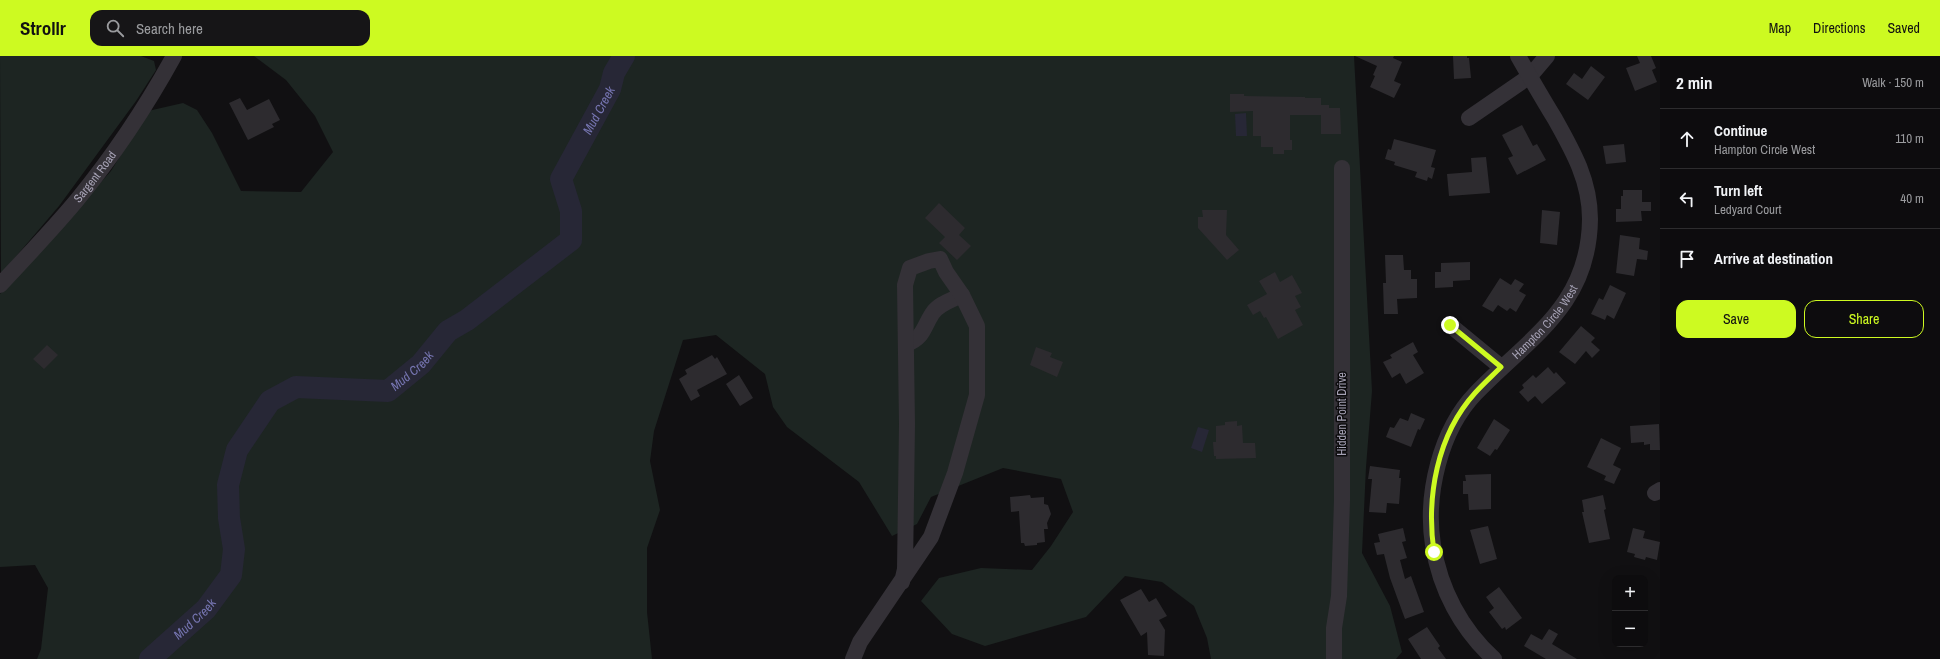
<!DOCTYPE html>
<meta charset="utf-8">
<style>
:root{--surface:#0d0c0e;--page:#161517;--text:#f1f3f6;--muted:#9a9b9e;--line:#2d2c2e;--accent:#cdfa21}
body{margin:0;font-family:"Archivo Narrow",sans-serif;background:var(--page);color:var(--text)}
.controls{position:absolute;right:12px;bottom:12px;display:grid;overflow:hidden;border-radius:8px;box-shadow:0 4px 16px #0002}
.controls button{width:36px;height:36px;display:grid;place-items:center;padding:0;border:0;border-bottom:1px solid var(--line);background:var(--surface);color:var(--text);font:20px sans-serif}
.stop{position:absolute;width:12px;height:12px;margin:-9px;border:3px solid #cdfa21;border-radius:50%;background:#fff}
.stop.end{background:#cdfa21;border-color:#fff;box-shadow:0 1px 4px #0008}
.list{margin:0;padding:0;list-style:none}
h2{display:flex;justify-content:space-between;align-items:center;height:52px;margin:0;padding:0 16px;font-size:17px}
h2 small{font-size:13px;font-weight:400;color:var(--muted)}
.list li{display:grid;grid-template-columns:26px 1fr auto;gap:12px;align-items:center;box-sizing:border-box;height:60px;padding:0 16px;border-top:1px solid var(--line)}
.list b{display:block;font-size:15px;white-space:nowrap}
.list p{margin:0;font-size:13px;white-space:nowrap;color:var(--muted)}
.list em{font-size:13px;font-style:normal;color:var(--muted)}
.actions{display:flex;gap:8px;padding:12px 16px}
.actions a{flex:1;padding:9px 0;border:1px solid var(--accent);border-radius:12px;text-align:center;font-size:14px;color:var(--accent)}
.actions .main{background:var(--accent);color:#111}
.icon{flex:none;width:22px;height:22px;fill:none;stroke:currentColor;stroke-width:2;stroke-linecap:round;stroke-linejoin:round}
.map{position:relative;flex:none;width:1660px;height:603px;overflow:hidden}
header{display:flex;align-items:center;gap:24px;box-sizing:border-box;height:56px;padding:0 20px;background:var(--accent);color:#111}
header strong{font-size:19px}
nav{display:flex;gap:22px;margin-inline-start:auto;font-size:14px}
.search{width:280px;height:36px;background:var(--page);display:flex;align-items:center;gap:10px;box-sizing:border-box;padding:0 14px;border-radius:12px;color:var(--muted);font-size:15px}
main{display:flex}
aside{flex:1;background:var(--surface)}
.map>svg:first-child{display:block}
.green{fill:#1d2522}
.water{fill:#272736}
.lines{fill:none;stroke-linecap:round;stroke-linejoin:round}
.river{stroke:#272736;stroke-width:22}
.building{fill:#2d2b2f}
.minor{stroke:#343137;stroke-width:16}
.route{stroke:#cdfa21;stroke-width:5}
.labels{text-anchor:middle;stroke-width:3;stroke-linejoin:round;paint-order:stroke}
.street-label{font-size:12px;fill:#a5a1b4;stroke:#0c0b0d}
.water-label{font-size:13px;font-style:italic;fill:#7675b1;stroke:#0c0b0d}
</style>
<header>
<strong>Strollr</strong>
<div class="search"><svg class="icon" aria-label="search" viewBox="0 0 24 24"><circle cx="10" cy="10" r="6"/><path d="M15 15l6 6"/></svg>Search here</div>
<nav><a>Map</a><a>Directions</a><a>Saved</a></nav>
</header>
<main>
<div class="map">
<svg width="1660" height="603" viewBox="0 0 1660 603">
<rect width="100%" height="100%" fill="#111012"/>
<path class="green" d="M0 0H141L154 5 156 14 136 45 59 150 1 218Z
M254 0H1354L1372 335 1366 411 1362 497 1390 550 1402 596 1396 603H1211L1207 582 1194 550 1162 526 1125 520 1086 561 985 590 952 578 921 545 939 522 981 512 1032 514 1051 490 1073 456 1061 423 1003 412 931 441 917 468 892 480 859 426 787 371 773 351 765 318 716 279 683 284 654 375 650 405 660 454 647 492V556L652 603H37L41 593 48 532 35 509 0 511V238L111 115 148 55 183 47 197 54 212 77 241 135 301 136 333 96 315 60 286 24Z"/>
<path class="water" d="M1246 57 1247 80H1236L1235 58Z
M1198 371 1209 374 1202 396 1191 392Z"/>
<g class="lines">
<path class="river" id="s1" d="M150 603 206 553 231 519 234 493 229 462 228 429 237 394 270 345 296 331 388 335 421 308 448 275 467 264 571 184V155L561 123 610 33 614 17 624 0"/>
</g>
<path class="building" d="M1355 0H1394L1393 2 1402 6 1394 25 1401 28 1394 42 1370 31 1375 20 1373 19 1377 10Z
M1453 0H1467V2H1469L1471 22 1454 23Z
M1637 0H1651L1656 12 1652 14 1657 26 1635 35 1626 12 1640 7Z
M1591 10 1605 21 1588 44 1566 28 1574 17 1582 23Z
M1230 38H1244V40L1305 41V42H1321V49H1329V52H1340L1341 78H1321V59H1290V84H1292V94H1284V98H1273V91H1261V80H1253V55L1230 56Z
M240 42 247 54 269 43 280 64 272 68 274 71 248 84 229 47Z
M1522 69 1533 90 1537 88 1546 104 1517 119 1508 102 1513 100 1502 79Z
M1394 83 1436 94 1431 111 1435 112 1432 123 1428 121 1427 125 1415 121 1417 116 1394 109 1395 106 1385 103 1388 93 1391 94Z
M1624 88 1626 106 1606 108 1603 90Z
M1486 101 1490 137 1449 140 1447 118 1472 116 1471 102Z
M1623 134H1642V146H1651V155H1641L1642 165 1616 166V153H1621V140H1623Z
M939 147 965 172 959 179 971 190 957 204 939 187 945 181 925 162Z
M1202 154H1227L1226 179 1239 194 1227 204 1198 172V161H1203Z
M1542 154 1560 156 1557 189 1540 187Z
M1620 179 1640 182 1639 193 1648 195 1647 204 1637 203 1634 220 1616 217Z
M1385 199H1403L1404 214H1411V223H1417V242L1397 243 1398 258H1384L1383 227H1386Z
M1470 206V224L1453 225V231L1435 232V216H1441V207Z
M1275 216 1280 226 1292 219 1302 237 1295 240 1301 251 1295 254 1303 269 1278 283 1266 261 1264 262 1260 255 1253 259 1247 249 1267 238 1259 225Z
M1500 222 1511 229 1515 223 1524 228 1519 235 1526 239 1516 256 1510 252 1507 255 1498 249 1493 256 1482 250Z
M1610 229 1626 237 1614 263 1607 259 1605 264 1591 258 1599 242 1603 244Z
M1581 270 1595 282 1591 286 1600 294 1592 302 1586 295 1575 308 1559 296Z
M1413 286 1418 296 1413 299 1424 317 1406 328 1400 317 1392 322 1383 306 1392 302 1390 299Z
M47 289 58 299 44 313 33 303Z
M1036 291 1052 297 1050 301 1063 306 1057 321 1030 309Z
M712 299 715 303 717 301 727 318 697 334 700 340 691 345 679 323 687 318 685 314Z
M1548 311 1554 318 1556 316 1566 327 1542 348 1535 340 1528 346 1519 336 1524 332 1522 329 1533 319 1536 322Z
M739 319 753 342 740 350 726 328Z
M1411 357 1425 363 1420 374 1418 373 1411 391 1386 381 1390 371 1394 372 1400 362 1408 365Z
M1494 363 1510 374 1497 394 1495 393 1490 400 1477 392Z
M1237 365V370L1242 369 1243 387H1255L1256 402 1216 403V400H1214L1213 386H1216V370L1225 369V366Z
M1659 368 1660 394H1650V388L1644 389V386L1631 387 1630 370Z
M1601 382 1621 392 1613 409 1621 413 1614 428 1604 424 1606 420 1587 411Z
M1370 410 1400 414 1399 422H1401L1399 448 1387 447 1386 457 1369 456 1372 423H1368Z
M1491 418V453L1469 454 1468 438H1463V425H1466L1465 419Z
M1030 439 1031 442 1044 441V448L1048 449 1051 458 1047 467 1048 473H1044L1045 486 1037 487V489L1025 490 1024 487H1021L1019 455 1011 456 1010 441Z
M1603 439 1606 453 1604 454 1610 483 1589 487 1582 456H1584L1582 444Z
M1488 470 1497 503 1480 508 1470 474Z
M1403 472 1406 485 1402 486 1407 502 1400 504 1405 523 1411 520 1424 556 1405 563 1390 522 1384 498 1377 499 1374 487 1380 486 1378 478Z
M1633 472 1645 475 1643 482 1660 486 1657 504 1646 501 1645 504 1634 501 1635 498 1627 496Z
M1499 531 1522 562 1506 574 1505 571 1502 573 1489 556 1494 552 1486 541Z
M1141 533 1149 546 1156 542 1167 560 1159 564 1165 574 1164 600 1148 599 1147 576 1141 580 1120 544Z
M1427 571 1440 590 1438 592 1446 603H1421L1408 583Z
M1549 573 1558 578 1552 588 1577 603H1546L1524 590 1531 578 1542 584Z"/>
<g class="lines">
<g class="minor">
<path d="M1469 62 1530 20 1547 0"/>
<path id="s2" d="M0 229C26 201 53 173 77 144 114 99 146 51 174 0"/>
<path d="M1450 269 1501 311"/>
<path d="M907 288C924 281 923 272 932 258 938 248 952 244 962 239"/>
<path d="M1655 437 1660 434"/>
<path d="M853 603 860 586 931 481 955 417 977 339V270L962 239 946 216 940 203 929 205 910 212 905 229 907 368 905 513 902 526"/>
<path d="M1334 603V572L1339 540 1342 444V112"/>
<path id="s3" d="M1494 603C1461 573 1440 533 1433 489 1425 439 1440 374 1476 337 1530 281 1589 250 1590 163 1590 125 1573 95 1555 63 1542 42 1530 21 1518 0"/>
</g>
</g>
<g class="lines">
<path class="route" d="M1434 496C1426 441 1437 379 1475 337 1483 328 1492 320 1501 311L1450 269"/>
</g>
<g class="labels">
<g class="street-label">
<text dy="4" stroke="none"><textPath href="#s2" startOffset="144">Sargent Road</textPath></text>
<text dy="4" stroke="none"><textPath href="#s3" startOffset="394">Hampton Circle West</textPath></text>
<text transform="translate(1342 358) rotate(-90)" y="4">Hidden Point Drive</text>
</g>
<g class="water-label">
<text dy="5" stroke="none"><textPath href="#s1" startOffset="804">Mud Creek</textPath></text>
<text dy="5" stroke="none"><textPath href="#s1" startOffset="456">Mud Creek</textPath></text>
<text dy="5" stroke="none"><textPath href="#s1" startOffset="60">Mud Creek</textPath></text>
</g>
</g>
</svg>
<div class="controls">
<button>+</button>
<button>−</button>
</div>
<div class="stop" style="left:1434px;top:496px"></div>
<div class="stop end" style="left:1450px;top:269px"></div>
</div>
<aside>
<h2>2 min<small>Walk · 150 m</small></h2>
<ul class="list">
<li><svg class="icon" aria-label="ahead" viewBox="0 0 24 24"><path d="M12 20V5M6 11l6-6 6 6"/></svg><div><b>Continue</b><p>Hampton Circle West</p></div><em>110 m</em></li>
<li><svg class="icon" aria-label="left" viewBox="0 0 24 24"><path d="M17 20v-9H6M10 6l-5 5 5 5"/></svg><div><b>Turn left</b><p>Ledyard Court</p></div><em>40 m</em></li>
<li><svg class="icon" aria-label="arrive" viewBox="0 0 24 24"><path d="M6 21V4h12l-3 4 3 4H6"/></svg><div><b>Arrive at destination</b></div></li>
</ul>
<div class="actions"><a class="main">Save</a><a>Share</a></div>
</aside>
</main>
